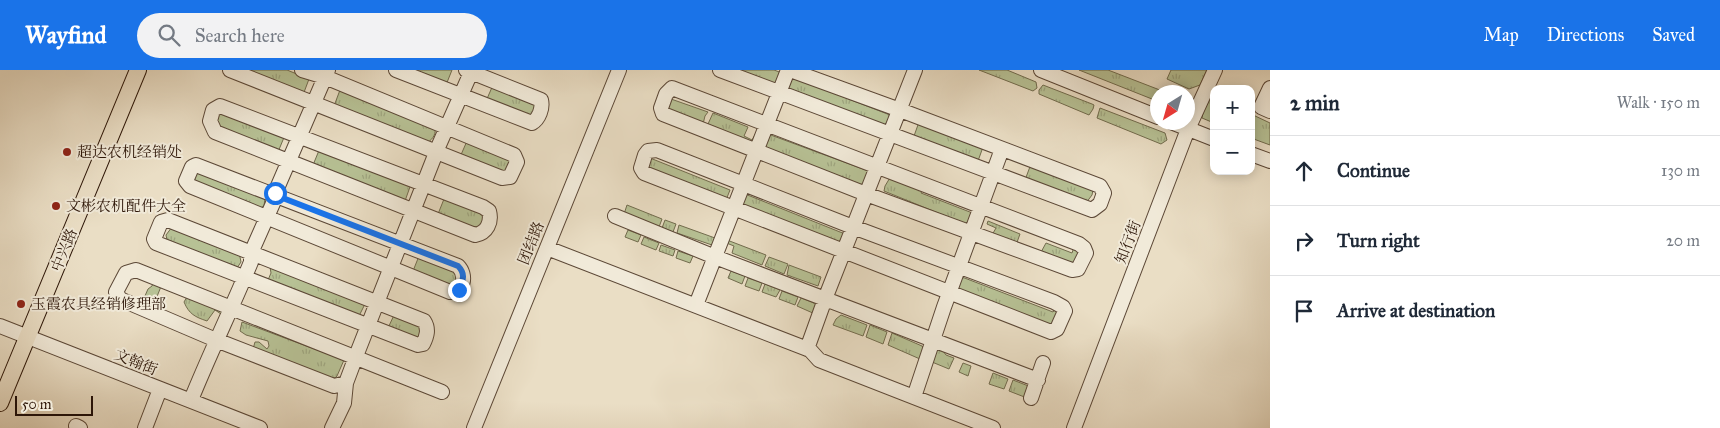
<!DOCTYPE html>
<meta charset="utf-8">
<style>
:root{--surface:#fff;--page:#f2f2f3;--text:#1f2937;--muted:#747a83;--line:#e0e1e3;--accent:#1a73e8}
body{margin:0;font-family:"IM FELL Great Primer","Noto Serif SC",serif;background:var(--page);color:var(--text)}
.controls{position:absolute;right:15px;top:15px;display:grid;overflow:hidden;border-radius:10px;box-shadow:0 2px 12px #0003}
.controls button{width:45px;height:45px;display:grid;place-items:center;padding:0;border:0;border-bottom:1px solid var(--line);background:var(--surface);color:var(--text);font:25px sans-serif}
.compass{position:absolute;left:1150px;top:15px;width:45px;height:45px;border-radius:50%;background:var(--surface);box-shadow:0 2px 12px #0003;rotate:217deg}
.scale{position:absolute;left:15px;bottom:12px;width:78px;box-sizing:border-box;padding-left:5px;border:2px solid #2d1608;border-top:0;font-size:14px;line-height:18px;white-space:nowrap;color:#2d1608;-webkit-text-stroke:4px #f1ead9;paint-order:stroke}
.stop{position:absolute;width:15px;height:15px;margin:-11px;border:4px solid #1a73e8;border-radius:50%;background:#fff}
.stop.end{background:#1a73e8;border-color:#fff;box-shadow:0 1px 5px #0008}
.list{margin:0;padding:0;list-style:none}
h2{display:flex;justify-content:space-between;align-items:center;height:65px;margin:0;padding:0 20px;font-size:21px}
h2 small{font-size:16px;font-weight:400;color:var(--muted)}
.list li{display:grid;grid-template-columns:32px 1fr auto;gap:15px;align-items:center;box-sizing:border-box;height:70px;padding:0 20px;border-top:1px solid var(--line)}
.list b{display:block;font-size:19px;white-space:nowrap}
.list em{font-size:16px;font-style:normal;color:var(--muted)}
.icon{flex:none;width:28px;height:28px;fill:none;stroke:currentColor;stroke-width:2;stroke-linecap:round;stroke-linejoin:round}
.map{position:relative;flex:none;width:1270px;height:358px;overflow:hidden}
header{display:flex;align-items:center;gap:30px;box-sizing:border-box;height:70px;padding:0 25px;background:var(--accent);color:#fff}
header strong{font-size:24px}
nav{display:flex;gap:28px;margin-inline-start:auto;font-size:18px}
.search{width:350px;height:45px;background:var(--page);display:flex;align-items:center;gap:12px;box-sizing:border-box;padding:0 18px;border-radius:28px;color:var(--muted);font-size:19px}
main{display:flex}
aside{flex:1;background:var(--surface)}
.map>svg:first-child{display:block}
.grass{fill:url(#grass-tufts);stroke:#726c4e}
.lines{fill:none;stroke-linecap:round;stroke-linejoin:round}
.minor-casing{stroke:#5c4837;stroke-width:16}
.major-casing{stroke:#2d1608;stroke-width:18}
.minor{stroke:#f1ead9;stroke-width:14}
.major{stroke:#eadec5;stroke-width:16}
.route{stroke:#1a73e8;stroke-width:6}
.poi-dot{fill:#8f2418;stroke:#f1ead9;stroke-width:2}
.labels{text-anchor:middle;stroke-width:4;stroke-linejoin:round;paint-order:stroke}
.poi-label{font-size:15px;fill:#2d1608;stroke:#f1ead9;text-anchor:start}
.street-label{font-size:15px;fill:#2d1608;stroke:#f1ead9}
</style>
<header>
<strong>Wayfind</strong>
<div class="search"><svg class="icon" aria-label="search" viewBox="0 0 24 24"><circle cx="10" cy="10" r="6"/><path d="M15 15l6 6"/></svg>Search here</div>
<nav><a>Map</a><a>Directions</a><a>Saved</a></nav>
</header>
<main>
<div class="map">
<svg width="1270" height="358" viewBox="0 0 1270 358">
<defs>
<pattern id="grass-tufts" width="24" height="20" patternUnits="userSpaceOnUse" patternTransform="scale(1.25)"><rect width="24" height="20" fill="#b7c195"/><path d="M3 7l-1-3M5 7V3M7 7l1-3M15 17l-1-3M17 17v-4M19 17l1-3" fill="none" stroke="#9ea57f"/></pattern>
</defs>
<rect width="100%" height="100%" fill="#eadec5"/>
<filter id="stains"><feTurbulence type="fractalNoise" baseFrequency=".004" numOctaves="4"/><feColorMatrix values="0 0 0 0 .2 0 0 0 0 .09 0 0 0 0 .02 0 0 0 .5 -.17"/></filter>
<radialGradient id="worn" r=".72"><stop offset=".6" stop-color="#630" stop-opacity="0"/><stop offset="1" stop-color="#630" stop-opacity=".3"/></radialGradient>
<path class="grass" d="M242 0H287L309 9 303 25Z
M408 0H452L446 15Z
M736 0H774L782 3 777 16Z
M979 0H1007L1036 12 1037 18 1033 21Z
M1079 0H1108L1165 22H1158L1157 31Z
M1171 0H1207L1200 15 1189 19 1167 9Z
M792 7 890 45 886 56 788 18Z
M493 15 539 33 532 49 486 31Z
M1043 15 1092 34 1094 35 1093 39 1089 45 1039 24V20Z
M340 20 435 56C436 64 434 68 427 73L334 36Z
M1210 28 1214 29V53L1202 48 1204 37Z
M671 29 708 42 705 46 703 54 665 38Z
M1100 38 1165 63 1167 70 1161 74 1097 48Z
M222 42 285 65 278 82 219 58C216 52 217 47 222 42Z
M713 43 748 57 744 66 752 70 756 63 758 64 755 74 708 54Z
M1251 44 1270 53V75L1251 68Z
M919 52 983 77 978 91 914 66Z
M768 64 871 102 865 116 764 77Z
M467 71 511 89 505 105 460 87Z
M320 78 411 114 405 131 313 95Z
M650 88 730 120 726 130 646 99Z
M1031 94 1093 120 1092 125 1086 133 1025 110Z
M200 101 265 128 264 136 260 138 196 113 194 110 196 105Z
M891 106 922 121 921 123 975 144 970 156 884 121 885 116Z
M745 124 845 164 840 174 741 136Z
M444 129 485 145 479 160 438 144Z
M627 135 662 149 659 157 624 144Z
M665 150 676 154 673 162 662 158Z
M988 151 1020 164 1016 175 992 165 996 158 987 154Z
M679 155 715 168 712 175 677 163Z
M172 157 239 182 241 192 237 198 167 170 166 165Z
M628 160 641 165 638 172 625 167Z
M644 167 659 173 656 180 641 174Z
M727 170 766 185 762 195 732 183 734 176 724 172Z
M1046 173 1072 183 1074 177 1082 181 1078 195 1040 184Z
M661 175 675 180 673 186 659 181Z
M678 181 693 186 690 193 676 188Z
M419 186 454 199 459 205 453 217 413 201Z
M769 187 788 194 784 204 765 196Z
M789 195 821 207 818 216 787 205Z
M270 197 366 232 359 246 268 210 271 203Z
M731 201 745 206 742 214 728 208Z
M962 207 1053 242 1055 239 1060 242 1053 256 957 219Z
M748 208 762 213 759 221 745 216Z
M154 211 162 214 152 239 141 235 148 219 152 216Z
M765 214 780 220 776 227 762 222Z
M782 221 798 227 795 235 779 229Z
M188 225 225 238 221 244 215 240 207 251C195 247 189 244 184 232Z
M801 228 819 235 815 244 797 236Z
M395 243 422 258 418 270 388 258Z
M841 245 867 255 863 266 833 255 836 249Z
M242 252 344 290 337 306 333 310 253 279 255 272H259L267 279 269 276 268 271 246 265 240 261Z
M870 255 887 262 883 274 866 267Z
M892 263 922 276 924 279 920 289 888 275Z
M937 280 943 281 946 285 954 288 949 299 932 292 935 281Z
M963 293 971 296 968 306 959 302Z
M993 303 1008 309 1004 319 989 314Z
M1013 310 1031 317 1027 328 1009 321Z"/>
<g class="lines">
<defs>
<path id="minor" d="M230 0 502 108 510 107 517 92 514 85 325 7 302 0
M396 0 532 53C539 49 543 38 541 30L466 0
M720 0 1092 140 1100 134 1104 123 1100 116 900 40 790 0
M1041 0 1158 47
M672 18 1079 174 1084 178 1086 183 1078 199 1072 200 866 124 663 44 661 38 666 24Z
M1270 18 1261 37 1270 41
M220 36 483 137 489 141C492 152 487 163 475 165L215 62 210 51 213 40Z
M1171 52 1214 69
M657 80 853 157 1054 232 1063 237 1065 241 1057 259 1051 262 644 103 641 98 645 85 648 81Z
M1251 84 1270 91
M196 95 458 196C467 205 464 222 450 222L190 116 186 111 192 97Z
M615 146 715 187 1038 310
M168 150 424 251C429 259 427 266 423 274L418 275 156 173 154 169 161 152Z
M547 178 810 280 819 290 993 358
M696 235 788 0
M0 256 260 358
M807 279 825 229 915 0
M346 313 334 316 216 270 120 229 116 222 126 203 136 200 442 322
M914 327 944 237 1002 79
M1031 328 1043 293
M191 330C210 283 232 238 251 192V183L274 131 275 123 328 0
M76 356 80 358
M145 358 160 319
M332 358 344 333 346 313 358 281 439 75 472 0
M474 358 619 0
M1074 358 1188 59 1215 0"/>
<path id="major" d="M0 333 138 0"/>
</defs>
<use href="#minor" class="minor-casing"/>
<use href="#major" class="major-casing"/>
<use href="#minor" class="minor"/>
<use href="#major" class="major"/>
</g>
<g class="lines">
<path class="route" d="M275 123V125L458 196C466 204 463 210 459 220"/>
</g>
<g class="poi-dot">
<circle cx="67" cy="82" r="5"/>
<circle cx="56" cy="136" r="5"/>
<circle cx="21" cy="234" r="5"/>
</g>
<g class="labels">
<g class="poi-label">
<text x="77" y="87">超达农机经销处</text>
<text x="66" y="141">文彬农机配件大全</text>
<text x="31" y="239">玉霞农具经销修理部</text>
</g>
<g class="street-label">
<text transform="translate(1128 172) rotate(-69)" y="5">知行街</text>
<text transform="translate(531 173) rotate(-68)" y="5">团结路</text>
<text transform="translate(64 180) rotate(-68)" y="5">中兴路</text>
<text transform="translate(136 292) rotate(22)" y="5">文翰街</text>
</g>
</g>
<rect width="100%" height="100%" filter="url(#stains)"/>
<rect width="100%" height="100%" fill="url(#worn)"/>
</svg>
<div class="controls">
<button>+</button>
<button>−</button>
</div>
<svg class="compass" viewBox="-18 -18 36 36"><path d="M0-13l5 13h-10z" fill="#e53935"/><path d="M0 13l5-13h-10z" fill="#747a83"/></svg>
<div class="scale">50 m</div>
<div class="stop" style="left:275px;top:123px"></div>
<div class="stop end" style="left:459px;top:220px"></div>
</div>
<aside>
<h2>2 min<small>Walk · 150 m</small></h2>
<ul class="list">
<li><svg class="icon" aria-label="ahead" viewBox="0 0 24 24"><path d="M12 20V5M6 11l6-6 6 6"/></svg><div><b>Continue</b></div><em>130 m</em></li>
<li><svg class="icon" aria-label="right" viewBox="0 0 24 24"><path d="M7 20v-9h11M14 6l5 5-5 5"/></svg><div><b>Turn right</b></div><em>20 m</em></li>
<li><svg class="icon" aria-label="arrive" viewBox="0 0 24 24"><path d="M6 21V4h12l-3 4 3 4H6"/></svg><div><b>Arrive at destination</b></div></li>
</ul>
</aside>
</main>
